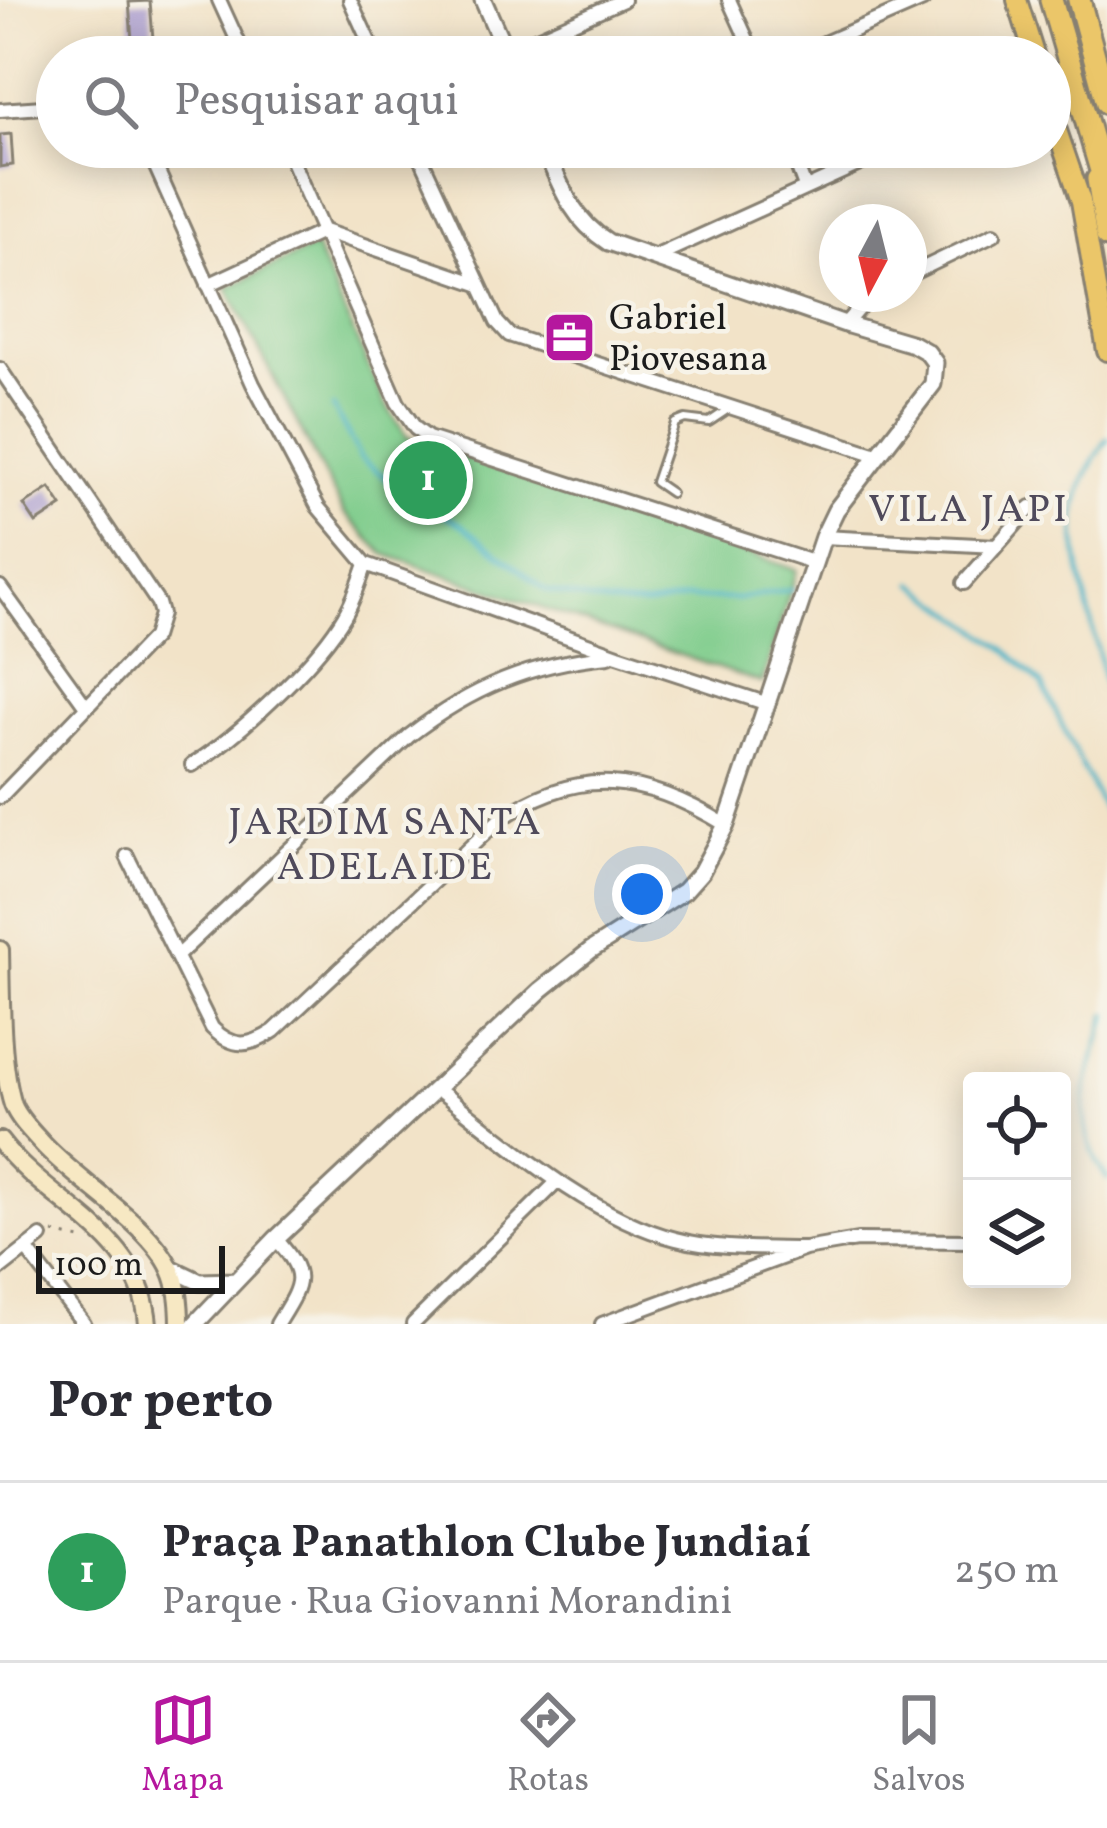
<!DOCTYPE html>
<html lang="pt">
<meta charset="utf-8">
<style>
:root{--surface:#fff;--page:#f7f7f7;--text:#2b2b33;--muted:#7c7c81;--line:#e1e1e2;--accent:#b5179e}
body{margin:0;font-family:Vollkorn,serif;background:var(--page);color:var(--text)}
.controls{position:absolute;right:36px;bottom:36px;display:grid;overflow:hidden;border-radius:12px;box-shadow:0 6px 30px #0003}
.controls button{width:108px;height:108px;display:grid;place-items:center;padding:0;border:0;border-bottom:3px solid var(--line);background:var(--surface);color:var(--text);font:60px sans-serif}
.compass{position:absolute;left:819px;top:204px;width:108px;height:108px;border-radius:50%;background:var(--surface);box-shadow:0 6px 30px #0003;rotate:187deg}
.scale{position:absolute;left:36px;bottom:30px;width:189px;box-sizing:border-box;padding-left:12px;border:6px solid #1c1c1c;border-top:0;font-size:33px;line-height:42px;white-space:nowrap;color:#1c1c1c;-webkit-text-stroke:9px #f7f3e8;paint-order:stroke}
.you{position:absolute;left:642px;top:894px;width:42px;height:42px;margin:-30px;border:9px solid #fff;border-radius:50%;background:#1a73e8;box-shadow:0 0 0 18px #1a73e833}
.badge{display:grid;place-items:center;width:78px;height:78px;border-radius:50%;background:var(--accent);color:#fff;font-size:39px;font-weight:700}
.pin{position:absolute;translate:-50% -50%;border:6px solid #fff;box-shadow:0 3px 12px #0006}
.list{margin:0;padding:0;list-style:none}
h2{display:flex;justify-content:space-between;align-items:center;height:156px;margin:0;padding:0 48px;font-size:51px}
h2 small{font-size:39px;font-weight:400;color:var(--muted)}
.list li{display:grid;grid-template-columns:78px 1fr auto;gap:36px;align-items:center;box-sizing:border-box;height:180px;padding:0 48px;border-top:3px solid var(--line)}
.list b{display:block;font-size:45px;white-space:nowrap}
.list p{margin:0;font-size:39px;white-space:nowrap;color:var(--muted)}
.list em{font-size:39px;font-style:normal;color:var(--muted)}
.icon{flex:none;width:66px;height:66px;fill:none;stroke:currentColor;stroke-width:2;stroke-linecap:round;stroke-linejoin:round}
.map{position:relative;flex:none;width:1107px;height:1324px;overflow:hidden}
.search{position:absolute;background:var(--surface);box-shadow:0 6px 30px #0003;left:36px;right:36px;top:36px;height:132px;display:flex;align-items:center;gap:30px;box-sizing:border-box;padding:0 42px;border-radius:66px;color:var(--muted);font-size:45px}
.sheet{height:336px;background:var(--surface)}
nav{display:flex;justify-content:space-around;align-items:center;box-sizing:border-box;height:168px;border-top:3px solid var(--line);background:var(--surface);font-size:33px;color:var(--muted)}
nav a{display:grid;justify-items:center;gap:6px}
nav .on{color:var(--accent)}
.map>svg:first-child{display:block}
.green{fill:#7ecc8b;stroke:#4d7454;stroke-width:3}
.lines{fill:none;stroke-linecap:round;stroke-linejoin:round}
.stream{stroke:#4ab4c7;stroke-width:4.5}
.building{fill:#ada0d0}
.service-casing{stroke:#878072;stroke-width:12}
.minor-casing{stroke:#878072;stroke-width:18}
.tertiary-casing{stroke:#878072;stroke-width:21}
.secondary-casing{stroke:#878072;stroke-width:22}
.trunk-casing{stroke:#878072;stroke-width:24}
.motorway-casing{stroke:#878072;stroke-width:27}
.path{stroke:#878072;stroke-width:3;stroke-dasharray:3 9;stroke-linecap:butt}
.service{stroke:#fff;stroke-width:6}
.minor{stroke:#fff;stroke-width:12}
.tertiary{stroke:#fff;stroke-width:15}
.secondary{stroke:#f7e8c3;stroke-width:16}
.trunk{stroke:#ebc669;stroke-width:18}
.motorway{stroke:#ebc669;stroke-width:21}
.labels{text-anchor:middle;stroke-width:9;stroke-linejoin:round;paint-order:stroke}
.poi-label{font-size:36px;fill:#1c1c1c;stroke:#f7f3e8;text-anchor:start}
.neighbourhood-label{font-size:39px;letter-spacing:3px;fill:#4f4a5b;stroke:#f7f3e8}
</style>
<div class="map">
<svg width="1107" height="1324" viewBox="0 0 1107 1324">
<rect width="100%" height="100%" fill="#f7f3e8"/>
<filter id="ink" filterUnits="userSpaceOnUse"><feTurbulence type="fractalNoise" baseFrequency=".00833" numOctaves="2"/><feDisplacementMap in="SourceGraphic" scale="24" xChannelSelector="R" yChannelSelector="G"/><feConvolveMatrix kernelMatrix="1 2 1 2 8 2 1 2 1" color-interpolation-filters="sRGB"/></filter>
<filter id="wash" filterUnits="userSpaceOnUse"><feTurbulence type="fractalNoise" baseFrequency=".004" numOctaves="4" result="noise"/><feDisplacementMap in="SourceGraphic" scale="48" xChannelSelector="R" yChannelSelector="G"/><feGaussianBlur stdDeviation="2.7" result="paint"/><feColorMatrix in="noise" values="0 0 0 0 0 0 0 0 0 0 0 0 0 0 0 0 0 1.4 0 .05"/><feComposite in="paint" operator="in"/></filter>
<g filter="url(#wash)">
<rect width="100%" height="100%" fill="#f2e3c8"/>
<path class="green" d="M315 247 385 403 407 437 797 570 762 683 384 554 344 513 227 288Z"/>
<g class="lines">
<path class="stream" d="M333 407 361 459 402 490 462 525 547 591 607 604 648 606 690 598 738 599 793 589
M1107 439C1095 459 1084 476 1078 499 1065 552 1103 646 1107 704
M914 583 1005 649 1042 684 1107 817
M1107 1014C1090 1079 1066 1116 1107 1179"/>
</g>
<g id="blocks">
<path class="building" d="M150 1 153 39 132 40 129 2Z
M11 134 13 165 0 167V135Z
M50 488 62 506 36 523 24 505Z"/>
</g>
</g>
<g filter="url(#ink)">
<use href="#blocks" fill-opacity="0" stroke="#878072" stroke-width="3"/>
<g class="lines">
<defs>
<path id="service" d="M671 493 655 482 675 423 685 419 709 422 730 408"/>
<path id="minor" d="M219 0 245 57
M350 0 376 57
M729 0 755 57
M494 57 623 0
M792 57 923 0
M0 110 57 106
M147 147 253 384 318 507 366 564 618 655 765 703
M286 147 398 403 415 428 428 438 812 562
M416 147 497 322 509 335 877 455
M790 147 805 187
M551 163 587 147
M652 258 897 147
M909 275 994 234
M208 285 324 231 478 284
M845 324 871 294
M0 369 158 603 161 614 154 637 0 797
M823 537 996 546
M964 583 1031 507
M0 587 85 705
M192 765C237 737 311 668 340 623 352 605 359 584 366 564
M127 856 212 1028C233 1049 250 1047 274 1031L497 822C577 764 645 775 726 825
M178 955 409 736C471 688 531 663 609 656
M436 1088C504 1141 591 1218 676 1239 718 1250 762 1248 805 1249
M276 1239C309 1276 302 1283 277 1324
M27 1250 84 1324
M0 1269 41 1237
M413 1324 557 1182
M602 1324 805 1249 857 1240 972 1241"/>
<path id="tertiary" d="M483 0 508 57
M171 1268 200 1282 233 1281
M195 1324 276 1239 541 990 591 950 684 891 701 872 726 825 823 537 836 510 933 384 935 363 927 352 913 344 845 324 608 242C572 220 560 185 544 147"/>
<path id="secondary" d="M0 950C1 994 0 1064 13 1105 18 1118 31 1131 41 1142 75 1181 150 1223 171 1270 179 1287 180 1306 180 1324
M0 1141C49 1206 141 1233 148 1324"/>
<path id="trunk" d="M1017 0 1035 57
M1050 110 1081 201 1107 351"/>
<path id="motorway" d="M1051 0 1107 191
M1079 0 1107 103
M1098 179 1107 236"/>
</defs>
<use href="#service" class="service-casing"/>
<use href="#minor" class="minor-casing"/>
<use href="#tertiary" class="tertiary-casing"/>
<use href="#secondary" class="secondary-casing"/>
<use href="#trunk" class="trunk-casing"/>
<use href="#motorway" class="motorway-casing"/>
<path class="path" d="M53 1233 85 1240"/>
<use href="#service" class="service"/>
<use href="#minor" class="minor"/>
<use href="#tertiary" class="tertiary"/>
<use href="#secondary" class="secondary"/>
<use href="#trunk" class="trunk"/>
<use href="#motorway" class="motorway"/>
</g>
</g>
<defs>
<symbol id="office-square" viewBox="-11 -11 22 22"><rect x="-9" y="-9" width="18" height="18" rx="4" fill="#b5179e" stroke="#f7f3e8"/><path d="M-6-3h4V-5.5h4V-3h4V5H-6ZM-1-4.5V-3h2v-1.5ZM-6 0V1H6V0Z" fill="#fff"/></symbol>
</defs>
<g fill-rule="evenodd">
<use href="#office-square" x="540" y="308" width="59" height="59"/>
</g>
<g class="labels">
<g class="poi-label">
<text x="609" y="329">Gabriel<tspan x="609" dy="41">Piovesana</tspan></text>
</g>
<g class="neighbourhood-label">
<text x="969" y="521">VILA JAPI</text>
<text x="386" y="834">JARDIM SANTA<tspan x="386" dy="45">ADELAIDE</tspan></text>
</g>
</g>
</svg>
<div class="controls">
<button><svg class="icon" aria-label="locate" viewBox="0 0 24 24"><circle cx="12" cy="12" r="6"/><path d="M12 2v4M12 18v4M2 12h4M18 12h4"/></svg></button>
<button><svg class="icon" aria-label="layers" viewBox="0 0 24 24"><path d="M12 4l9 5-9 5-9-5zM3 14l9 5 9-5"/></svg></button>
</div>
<svg class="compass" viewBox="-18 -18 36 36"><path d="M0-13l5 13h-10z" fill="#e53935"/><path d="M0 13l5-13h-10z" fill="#7c7c81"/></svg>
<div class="scale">100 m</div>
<div class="you"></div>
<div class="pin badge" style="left:428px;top:480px;background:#2e9e5b">1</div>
<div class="search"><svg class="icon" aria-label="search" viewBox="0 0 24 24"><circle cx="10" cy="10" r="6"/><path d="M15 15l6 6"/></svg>Pesquisar aqui</div>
</div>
<section class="sheet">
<h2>Por perto<small></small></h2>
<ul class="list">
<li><span class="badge" style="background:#2e9e5b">1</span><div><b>Praça Panathlon Clube Jundiaí</b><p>Parque · Rua Giovanni Morandini</p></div><em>250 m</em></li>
</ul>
</section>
<nav>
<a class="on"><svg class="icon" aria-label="map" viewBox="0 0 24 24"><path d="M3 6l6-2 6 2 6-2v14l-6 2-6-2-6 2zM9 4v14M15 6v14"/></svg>Mapa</a>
<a><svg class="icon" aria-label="directions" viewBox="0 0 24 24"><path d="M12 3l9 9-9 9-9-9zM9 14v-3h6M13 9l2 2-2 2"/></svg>Rotas</a>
<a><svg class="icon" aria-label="saved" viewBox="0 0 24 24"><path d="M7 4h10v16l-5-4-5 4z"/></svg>Salvos</a>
</nav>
